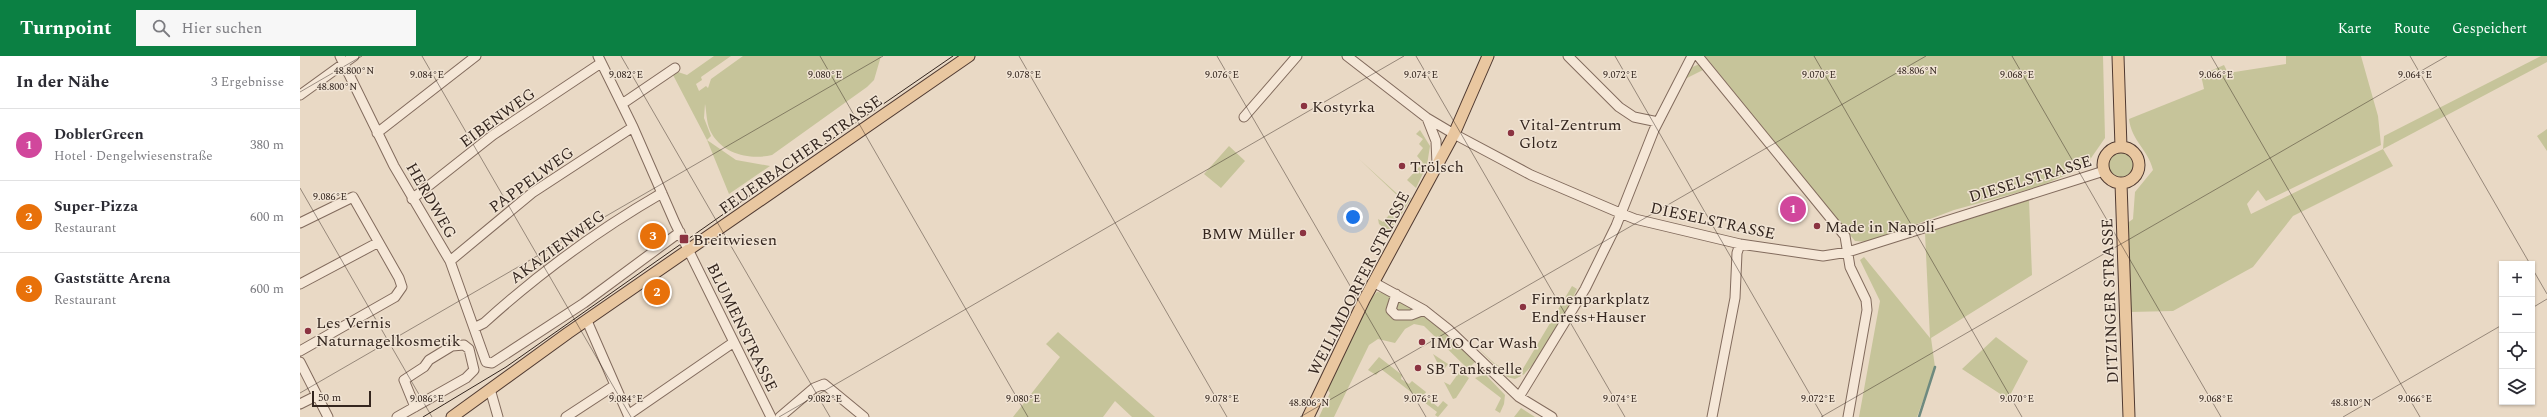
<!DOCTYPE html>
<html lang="de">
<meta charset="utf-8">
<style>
:root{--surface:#fff;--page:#f7f7f7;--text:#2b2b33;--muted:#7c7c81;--line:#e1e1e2;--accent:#0b8043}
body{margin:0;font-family:Spectral,serif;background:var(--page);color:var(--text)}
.controls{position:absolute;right:12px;bottom:12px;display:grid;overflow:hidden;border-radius:0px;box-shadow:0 1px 3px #0004}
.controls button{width:36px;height:36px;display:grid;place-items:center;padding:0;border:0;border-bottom:1px solid var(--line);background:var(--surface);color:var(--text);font:20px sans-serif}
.scale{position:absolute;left:12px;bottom:10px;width:59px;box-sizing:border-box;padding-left:4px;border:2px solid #34261f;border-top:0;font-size:11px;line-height:14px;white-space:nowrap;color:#34261f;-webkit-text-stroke:3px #f1e4d4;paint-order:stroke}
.you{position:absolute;left:1053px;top:161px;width:14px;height:14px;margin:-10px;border:3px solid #fff;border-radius:50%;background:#1a73e8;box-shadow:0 0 0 6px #1a73e833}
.badge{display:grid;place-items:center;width:26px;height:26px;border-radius:50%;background:var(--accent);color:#fff;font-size:13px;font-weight:700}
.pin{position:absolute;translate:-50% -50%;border:2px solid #fff;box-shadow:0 1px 4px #0006}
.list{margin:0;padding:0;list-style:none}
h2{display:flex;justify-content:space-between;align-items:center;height:52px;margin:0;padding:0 16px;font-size:17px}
h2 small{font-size:13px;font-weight:400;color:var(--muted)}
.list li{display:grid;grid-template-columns:26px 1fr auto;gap:12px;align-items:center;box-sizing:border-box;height:72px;padding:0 16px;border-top:1px solid var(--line)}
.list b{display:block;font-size:15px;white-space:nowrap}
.list p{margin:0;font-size:13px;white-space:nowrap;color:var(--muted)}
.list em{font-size:13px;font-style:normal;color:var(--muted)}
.icon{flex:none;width:22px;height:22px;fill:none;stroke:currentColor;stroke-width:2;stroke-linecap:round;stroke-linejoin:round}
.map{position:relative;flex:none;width:2247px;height:361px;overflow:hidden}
header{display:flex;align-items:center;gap:24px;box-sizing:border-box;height:56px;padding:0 20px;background:var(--accent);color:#fff}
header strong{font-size:19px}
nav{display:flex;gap:22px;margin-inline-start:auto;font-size:14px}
.search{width:280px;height:36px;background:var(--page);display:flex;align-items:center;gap:10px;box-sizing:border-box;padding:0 14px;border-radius:0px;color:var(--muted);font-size:15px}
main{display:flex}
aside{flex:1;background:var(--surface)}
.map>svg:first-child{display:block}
.green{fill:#c6c49a}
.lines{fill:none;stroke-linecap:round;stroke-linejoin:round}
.stream{stroke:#6e8a7f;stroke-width:2.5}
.minor-casing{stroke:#826b5d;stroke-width:11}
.major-casing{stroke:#503a31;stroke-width:13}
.minor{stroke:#f5e7d7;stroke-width:9}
.major{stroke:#e9c7a0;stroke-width:11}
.tram{stroke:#34261f;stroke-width:1}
.ticks{fill:none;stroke:#34261f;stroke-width:1;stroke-opacity:0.45}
.poi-dot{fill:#8b3341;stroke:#f1e4d4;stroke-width:1.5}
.labels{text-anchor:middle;stroke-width:3;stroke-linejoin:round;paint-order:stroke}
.poi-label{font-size:16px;fill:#34261f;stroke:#f1e4d4;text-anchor:start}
.street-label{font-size:16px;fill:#34261f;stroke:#f1e4d4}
.ticks-label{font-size:10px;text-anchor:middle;fill:#34261f;stroke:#f1e4d4;stroke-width:3;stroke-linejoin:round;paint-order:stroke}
</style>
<header>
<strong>Turnpoint</strong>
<div class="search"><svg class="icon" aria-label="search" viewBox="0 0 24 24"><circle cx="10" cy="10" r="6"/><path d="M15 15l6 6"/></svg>Hier suchen</div>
<nav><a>Karte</a><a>Route</a><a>Gespeichert</a></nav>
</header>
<main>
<aside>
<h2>In der Nähe<small>3 Ergebnisse</small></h2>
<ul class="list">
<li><span class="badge" style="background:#d1479c">1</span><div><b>DoblerGreen</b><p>Hotel · Dengelwiesenstraße</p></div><em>380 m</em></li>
<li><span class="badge" style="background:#e8710a">2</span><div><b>Super-Pizza</b><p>Restaurant</p></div><em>600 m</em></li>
<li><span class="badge" style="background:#e8710a">3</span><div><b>Gaststätte Arena</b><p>Restaurant</p></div><em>600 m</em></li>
</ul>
</aside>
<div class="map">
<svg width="2247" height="361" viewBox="0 0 2247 361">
<rect width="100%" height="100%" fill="#e9d9c5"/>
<path class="green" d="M414 0H431L401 21 402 24 396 28 399 35 406 30 408 32 411 23 443 0H581L574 24 567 31 472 99C452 104 424 99 412 78 406 68 407 58 405 48L404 62 411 80 407 84 436 104 470 110 429 138 407 84 373 19 378 16 387 19Z
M1405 0H1803L1805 82 1789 105 1773 116 1738 131 1654 154 1569 186 1555 185Z
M1986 0H2061L2078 60 2081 89 1966 145 1958 134 1947 148 1951 158 2083 93 2084 80 2241 0H2247V6L2083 93 2093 110 1993 160 1953 211 1873 255 1830 256 1826 168 1833 163 1835 136 1853 114C1848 93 1832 86 1829 63L1904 33 1901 19 1924 9 1928 17 1986 8Z
M1402 7 1407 12 1385 23 1390 12Z
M2247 73V95L2237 80Z
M1120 74 1130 90 1127 109 1116 132 1107 124 1123 107 1117 100 1123 92 1119 88 1123 83 1116 78Z
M929 90 945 105 921 132 904 118Z
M1807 109a13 13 0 1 1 26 0a13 13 0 1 1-26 0Z
M1059 103 1104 144 1108 140 1111 142 1090 177 1079 168 1078 163 1083 166 1102 144Z
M1729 144 1732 219 1631 282 1635 311 1617 361H1559L1580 245 1560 204 1564 201 1630 282 1625 177Z
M1272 230 1277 233C1264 260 1245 299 1223 319L1221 316Z
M1077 236 1096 238 1124 254 1178 303 1168 313 1124 270 1114 268 1105 273 1095 287 1078 283 1069 289 1034 361H1019L1030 337 1026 331 1057 258Z
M758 276 855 361H832L815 345 803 361H713L760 301 746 288Z
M1696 281 1728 305 1708 343 1662 313Z
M1174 288 1194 307 1215 320 1219 317 1221 320 1215 323 1207 321Z
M1133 298 1148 308 1142 316Z
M1079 301 1102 319 1101 323 1109 328 1112 325 1126 336 1124 340 1138 351 1143 345 1148 349 1138 361 1135 359 1137 356 1081 313 1076 319 1068 314Z
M1160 315 1169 322 1156 342 1153 343 1144 326 1150 329Z
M1185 318 1205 339 1204 348 1200 357 1195 354 1201 342 1175 322Z
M1221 352 1235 361H1214Z"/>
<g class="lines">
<path class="stream" d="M1619 361 1635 311"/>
<defs>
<path id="minor" d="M40 0 94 110 150 205 186 306 192 307 284 247 380 176
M298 0 333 71 375 167 471 361
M1047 0 1127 62 1154 78 1231 119 1320 157 1335 163 1440 188 1523 200 1548 196 1804 115
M1268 0 1319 51 1334 61 1358 66
M1398 0 1545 180 1550 211 1566 244 1567 254 1548 361
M0 39 54 0
M322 48 375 12
M944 61 997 0
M1127 62 1136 85 1137 108
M77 77 176 0
M112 143 193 79 301 7
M0 167 53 141 99 222 102 231 95 241 0 295
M150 205 232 137 333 71
M1073 226 1124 254 1148 273 1219 341 1252 361
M0 228 77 187
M1096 238 1091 254 1096 259H1111L1124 254
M287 265 329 361
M174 272 184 267C238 218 298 174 362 137
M0 306 28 361
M190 333 198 361
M1219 341 1285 233 1316 170 1354 74 1392 0
M0 348 16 340
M328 359 434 286
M97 361 166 322 174 314 169 293 164 289 152 290 129 304 124 311 104 324 115 351
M266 361 315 329
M480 361 514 332 524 328 564 361
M1412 361 1435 242 1437 197 1440 188"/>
<path id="major" d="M1818 0 1821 91
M1803 109a18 18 0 1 1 36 0a18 18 0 1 1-36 0Z
M1821 127 1829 361
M152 361 268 277 669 0
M1008 361 1064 244 1154 78 1188 0"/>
</defs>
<use href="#minor" class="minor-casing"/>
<use href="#major" class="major-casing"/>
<use href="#minor" class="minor"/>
<use href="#major" class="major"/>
<path class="tram" d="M123 361 206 311 435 150 653 0"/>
</g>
<path class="ticks" d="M122 0 331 361M321 0 530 361M520 0 728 361M719 0 927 361M917 0 1126 361M1116 0 1325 361M1315 0 1523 361M1514 0 1722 361M1712 0 1921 361M1911 0 2120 361M2110 0 2230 208M0 36 62 0M0 132 132 361M2232 212 2247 238M2232 252 2247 243M0 337 583 0M479 361 1104 0M1000 361 1626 0M1521 361 2147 0M2043 361 2202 269"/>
<g class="poi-dot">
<circle cx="1004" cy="50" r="4"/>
<circle cx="1211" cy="77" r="4"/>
<circle cx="1102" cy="110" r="4"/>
<circle cx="1517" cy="170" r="4"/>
<circle cx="1003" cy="177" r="4"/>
<rect x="379" y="178" width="10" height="10" rx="2"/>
<circle cx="1223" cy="251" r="4"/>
<circle cx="8" cy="275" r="4"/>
<circle cx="1122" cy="286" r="4"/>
<circle cx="1118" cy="312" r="4"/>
</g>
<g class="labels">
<g class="poi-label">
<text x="1012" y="56">Kostyrka</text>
<text x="1219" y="74">Vital-Zentrum<tspan x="1219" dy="18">Glotz</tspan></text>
<text x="1110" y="116">Trölsch</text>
<text x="1525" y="176">Made in Napoli</text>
<text x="995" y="183" text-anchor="end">BMW Müller</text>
<text x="393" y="189">Breitwiesen</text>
<text x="1231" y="248">Firmenparkplatz<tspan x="1231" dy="18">Endress+Hauser</tspan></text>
<text x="16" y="272">Les Vernis<tspan x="16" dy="18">Naturnagelkosmetik</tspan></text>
<text x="1130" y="292">IMO Car Wash</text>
<text x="1126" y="318">SB Tankstelle</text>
</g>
<g class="street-label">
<text transform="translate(197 61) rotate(-36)" y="6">EIBENWEG</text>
<text transform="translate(500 98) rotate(-35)" y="6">FEUERBACHER STRASSE</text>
<text transform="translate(1730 122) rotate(-17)" y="6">DIESELSTRASSE</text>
<text transform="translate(231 123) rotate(-36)" y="6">PAPPELWEG</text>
<text transform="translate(132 144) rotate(60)" y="6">HERDWEG</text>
<text transform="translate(1413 164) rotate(12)" y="6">DIESELSTRASSE</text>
<text transform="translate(257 190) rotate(-36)" y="6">AKAZIENWEG</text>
<text transform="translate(1058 227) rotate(-63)" y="6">WEILIMDORFER STRASSE</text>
<text transform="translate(1809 245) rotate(-92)" y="6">DITZINGER STRASSE</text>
<text transform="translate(443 271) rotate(64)" y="6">BLUMENSTRASSE</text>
</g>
</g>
<g class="ticks-label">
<text x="54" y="18">48.800°N</text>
<text x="1617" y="18">48.806°N</text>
<text x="724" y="22">9.078°E</text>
<text x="1717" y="22">9.068°E</text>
<text x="127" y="22">9.084°E</text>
<text x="326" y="22">9.082°E</text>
<text x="525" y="22">9.080°E</text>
<text x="922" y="22">9.076°E</text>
<text x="1121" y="22">9.074°E</text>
<text x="1320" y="22">9.072°E</text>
<text x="1519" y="22">9.070°E</text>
<text x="1916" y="22">9.066°E</text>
<text x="2115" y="22">9.064°E</text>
<text x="37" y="34">48.800°N</text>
<text x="30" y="144">9.086°E</text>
<text x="127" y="346">9.086°E</text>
<text x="326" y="346">9.084°E</text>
<text x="525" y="346">9.082°E</text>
<text x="723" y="346">9.080°E</text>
<text x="922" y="346">9.078°E</text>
<text x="1121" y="346">9.076°E</text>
<text x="1320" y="346">9.074°E</text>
<text x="1518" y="346">9.072°E</text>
<text x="1717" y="346">9.070°E</text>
<text x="1916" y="346">9.068°E</text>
<text x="2115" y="346">9.066°E</text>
<text x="1009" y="350">48.806°N</text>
<text x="2051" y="350">48.810°N</text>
</g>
</svg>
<div class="controls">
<button>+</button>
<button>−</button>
<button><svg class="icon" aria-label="locate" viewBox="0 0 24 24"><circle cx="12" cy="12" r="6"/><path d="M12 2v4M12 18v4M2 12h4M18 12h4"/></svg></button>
<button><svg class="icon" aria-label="layers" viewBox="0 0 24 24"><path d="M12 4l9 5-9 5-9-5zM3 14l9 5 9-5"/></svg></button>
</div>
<div class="scale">50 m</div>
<div class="you"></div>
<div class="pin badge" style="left:1493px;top:153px;background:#d1479c">1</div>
<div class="pin badge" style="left:357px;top:236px;background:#e8710a">2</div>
<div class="pin badge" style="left:353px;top:180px;background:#e8710a">3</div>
</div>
</main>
